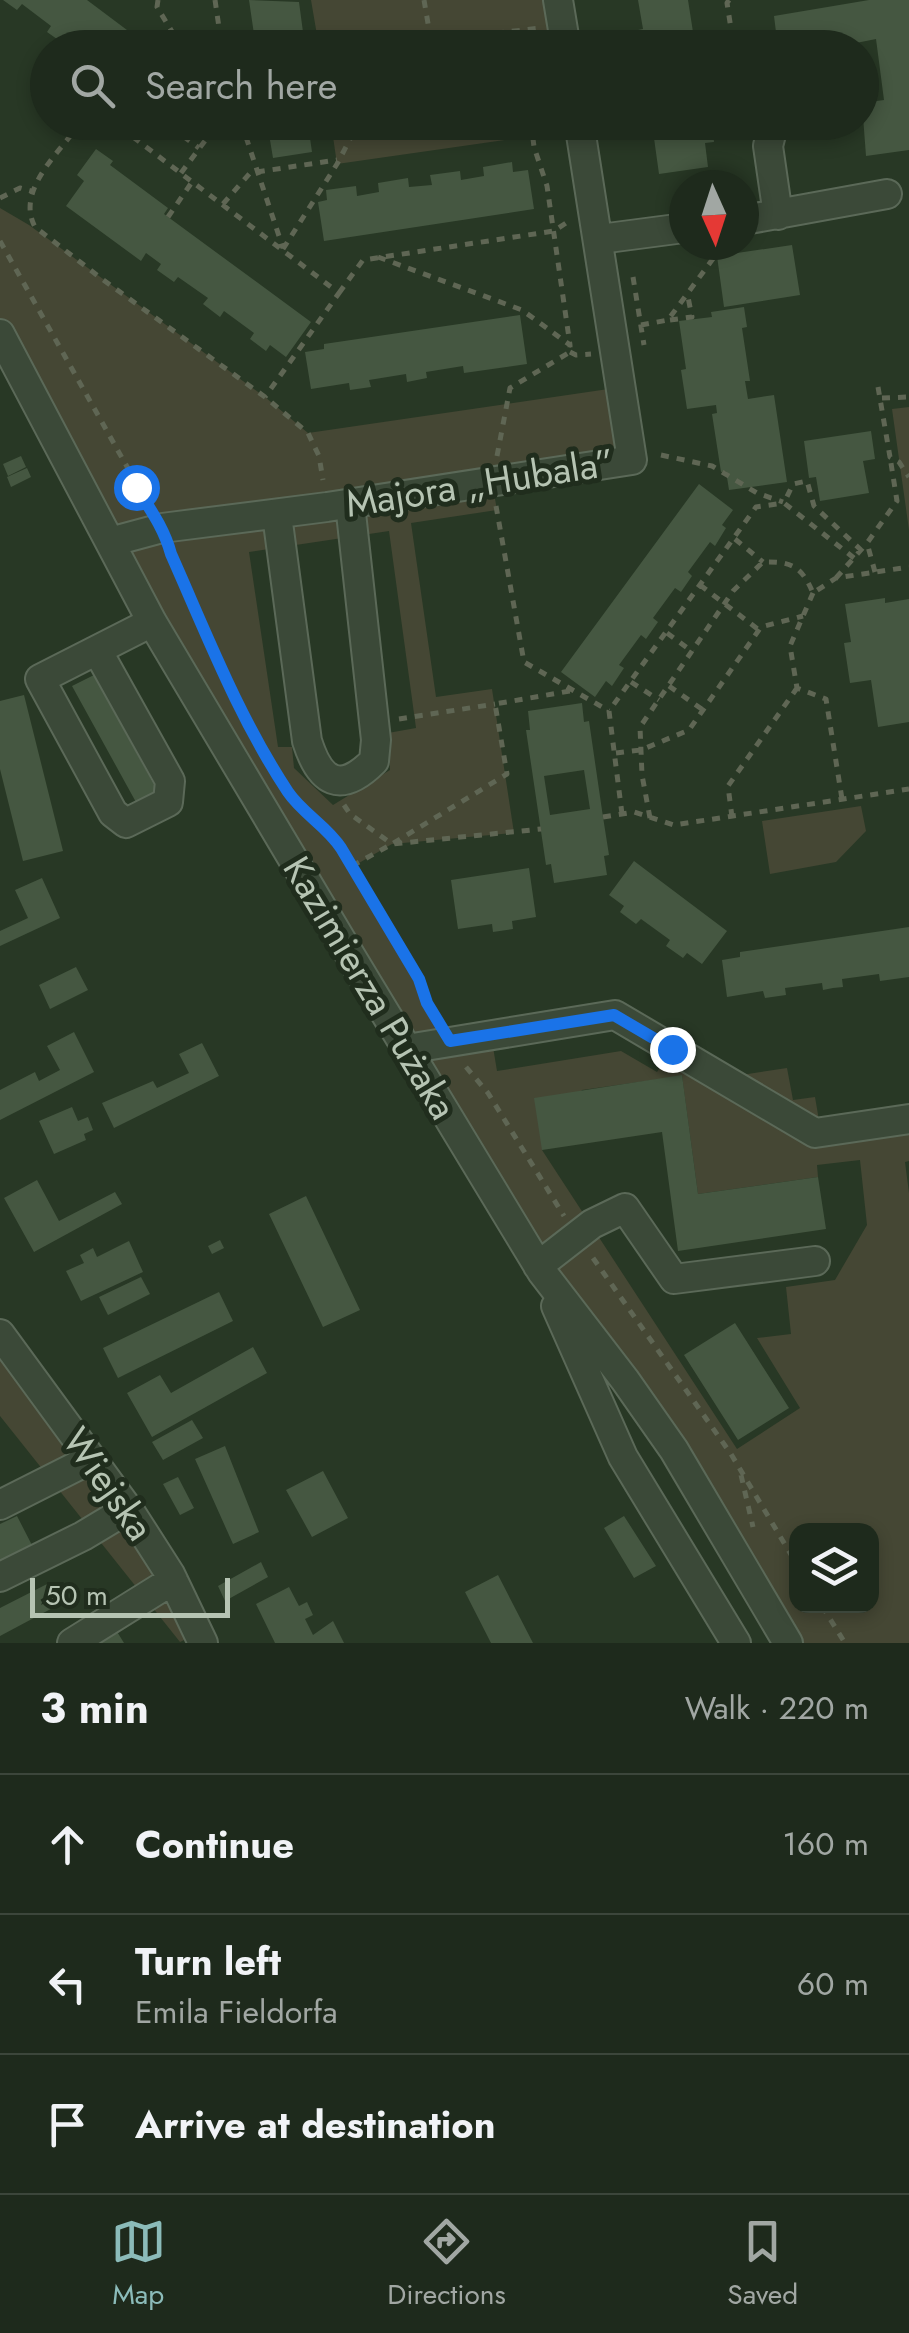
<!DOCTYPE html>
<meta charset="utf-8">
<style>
:root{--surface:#1e2a1c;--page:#263225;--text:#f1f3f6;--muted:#a1a7a3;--line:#3c463b;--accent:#8bbbb9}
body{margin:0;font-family:Jost,sans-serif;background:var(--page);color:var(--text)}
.controls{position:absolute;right:30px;bottom:30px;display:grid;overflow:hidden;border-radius:20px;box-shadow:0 5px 15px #0003}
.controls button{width:90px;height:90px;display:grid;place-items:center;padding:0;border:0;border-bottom:2px solid var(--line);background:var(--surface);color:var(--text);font:50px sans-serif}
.compass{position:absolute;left:669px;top:170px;width:90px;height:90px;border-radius:50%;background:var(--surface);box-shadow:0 5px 15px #0003;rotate:177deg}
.scale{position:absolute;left:30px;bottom:25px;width:200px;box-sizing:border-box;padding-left:10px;border:5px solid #b6c4b3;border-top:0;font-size:28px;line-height:35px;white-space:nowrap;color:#b6c4b3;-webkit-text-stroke:8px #202d1d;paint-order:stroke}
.stop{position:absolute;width:30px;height:30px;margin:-22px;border:8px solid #1a73e8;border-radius:50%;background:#fff}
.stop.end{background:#1a73e8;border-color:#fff;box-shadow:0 2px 10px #0008}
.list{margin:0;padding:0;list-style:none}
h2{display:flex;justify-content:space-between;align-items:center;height:130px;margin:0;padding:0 40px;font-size:42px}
h2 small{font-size:32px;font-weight:400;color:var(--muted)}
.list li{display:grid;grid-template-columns:65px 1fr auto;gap:30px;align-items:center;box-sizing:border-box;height:140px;padding:0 40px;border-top:2px solid var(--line)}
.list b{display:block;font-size:38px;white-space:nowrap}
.list p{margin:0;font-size:32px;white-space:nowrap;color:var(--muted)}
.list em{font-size:32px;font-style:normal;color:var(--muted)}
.icon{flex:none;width:55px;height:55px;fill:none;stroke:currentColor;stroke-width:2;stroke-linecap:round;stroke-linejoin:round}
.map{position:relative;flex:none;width:909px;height:1643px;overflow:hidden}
.search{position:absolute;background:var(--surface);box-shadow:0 5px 15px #0003;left:30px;right:30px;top:30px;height:110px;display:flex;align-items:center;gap:25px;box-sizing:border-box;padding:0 35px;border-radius:55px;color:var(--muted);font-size:38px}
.sheet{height:550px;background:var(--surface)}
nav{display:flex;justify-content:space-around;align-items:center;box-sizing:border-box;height:140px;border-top:2px solid var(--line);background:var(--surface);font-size:28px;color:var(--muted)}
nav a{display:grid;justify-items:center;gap:5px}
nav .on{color:var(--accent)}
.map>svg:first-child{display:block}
.green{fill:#454734;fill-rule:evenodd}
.building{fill:#455741;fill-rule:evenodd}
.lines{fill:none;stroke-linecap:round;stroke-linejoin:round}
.minor-casing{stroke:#5b6958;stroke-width:32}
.path{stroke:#5f6654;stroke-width:5;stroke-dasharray:8 8;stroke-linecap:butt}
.minor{stroke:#3b4938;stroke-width:28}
.route{stroke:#1a73e8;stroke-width:12}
.labels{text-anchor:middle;stroke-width:10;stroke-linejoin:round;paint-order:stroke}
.street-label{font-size:38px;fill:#b6c4b3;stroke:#202d1d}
</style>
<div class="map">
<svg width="909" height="1643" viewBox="0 0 909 1643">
<rect width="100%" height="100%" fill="#283825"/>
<path class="green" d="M311 0H558L566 47H319Z
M579 122 581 129 337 164 331 123Z
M0 208 29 225 265 397 308 433 622 387 632 460 492 482 497 510 411 523 436 697 492 689 514 833 392 844 352 867 419 979 427 1003 450 1041 491 1035 497 1071 621 1051 657 1072 672 1049 722 1078 787 1068 793 1100 815 1097 821 1132 909 1119V1161L905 1162 909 1193V1643H791L542 1272 0 334ZM389 531 416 728 388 733 390 770 333 805 294 768 292 747H278L249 552ZM682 1076 698 1194 818 1177 817 1165 860 1160 867 1225 835 1280 786 1287 791 1334 757 1338 800 1408 737 1449 542 1150 582 1090ZM796 1530H872V1606H796Z
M909 407V530L892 409Z
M861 806 866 831 836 862 770 874 762 821Z
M0 1334 199 1633 180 1642 0 1416Z"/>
<path class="building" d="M3 0H87L151 48H81L68 38 64 44 47 32 51 26 22 4 17 10Z
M249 0 299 2 303 32 294 33 296 48H256Z
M638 0H688L693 32 698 31 701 48H636L633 31 643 29Z
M869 0H909V150L866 156 862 103 884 100 876 39 856 43V48H778L774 16Z
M267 122H317L319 136 310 138 312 152 273 158Z
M647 122H712L714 142 705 143 708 167 659 174 653 131 648 132Z
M96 149 113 161 110 165 168 208 164 214 311 322 286 357 270 345 266 351 250 339 254 333 224 311 220 317 203 304 208 298 178 277 174 282 157 270 161 264 146 253 141 261 66 206 84 181 77 175Z
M512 162 513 172 528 170 534 209 324 241 318 202 327 200 326 190 356 186 357 196 379 192 378 183 408 178 409 187 432 185 430 175 460 171 461 180 484 176 483 167Z
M792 245 800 295 724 307 717 256Z
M744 307 747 327 742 328 750 381H745L748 399 774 395 787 482 729 490 726 471 721 472 712 414 717 413 716 405 687 409 681 370 686 369 679 321 712 317 711 312Z
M520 315 527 364 464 373 463 366 426 372 427 378 407 382 406 374 369 380 371 387 350 390 349 383 311 389 305 352 324 349V344Z
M871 431 875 459 863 461 869 493 820 501 816 477 809 478 804 441Z
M21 456 26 467 8 476 3 464Z
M27 468 31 477 11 487 7 477Z
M699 484 733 510 722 525 726 528 715 546 710 542 688 572 692 576 681 592 675 588 653 618 658 622 646 639 641 635 619 665 624 668 612 686 606 681 595 697 561 672Z
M885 598V603L909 599V722L878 727 871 680 850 683 844 643 851 642 845 604Z
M94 675 158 792 137 804 72 686Z
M24 695 63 851 23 861 0 769V701Z
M582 703 584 722 589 721 603 817 609 855 604 856 607 875 554 883 551 864 546 865 526 730H530L528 711ZM584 770 590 809 550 815 544 776Z
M634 861 727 931 702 964 687 953 683 958 666 946 670 940 641 919 636 924 620 912 624 906 609 895Z
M529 868 536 917 512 921 513 929 493 932 492 924 458 929 451 880Z
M42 878 60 918 0 946V931L28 918 15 890Z
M909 927V977L880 981 879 974 842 979 843 987 833 988 823 990 822 983 785 988 786 995 765 998 763 991 727 997 722 960 740 957V952Z
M76 967 88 990 50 1009 39 985Z
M74 1032 94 1072 0 1120V1090L35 1072 39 1081 60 1070 47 1046Z
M202 1043 219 1076 114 1128 102 1103 153 1081 157 1088 189 1073 179 1054Z
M682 1075 698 1194 818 1177 826 1229 678 1251 662 1132 542 1150 534 1098Z
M72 1107 78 1121 88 1117 93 1130 84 1134 86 1140 54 1154 39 1121Z
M37 1180 59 1221 115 1192 122 1204 34 1252 4 1198Z
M306 1196 360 1310 323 1327 269 1214Z
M220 1240 224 1248 212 1254 208 1246Z
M129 1241 143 1272 81 1301 66 1271 84 1263 80 1255 93 1248 97 1257Z
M141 1277 150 1294 108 1315 99 1297Z
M219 1292 233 1321 118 1378 103 1348Z
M735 1323 789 1408 738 1440 684 1355Z
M253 1347 267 1373 152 1437 127 1393 160 1375 171 1393Z
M192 1420 203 1438 163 1460 152 1442Z
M225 1446 259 1532 233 1544 195 1459Z
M323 1471 348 1518 312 1537 286 1490Z
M178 1477 194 1508 180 1515 163 1484Z
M17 1516 35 1551 0 1568V1524Z
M624 1516 656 1566 634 1578 604 1528Z
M261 1562 268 1577 225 1601 218 1586Z
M498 1575 533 1643H491L465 1592Z
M51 1582 62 1603 0 1636V1608Z
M289 1587 299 1606 307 1602 313 1615 305 1619 313 1635 333 1621 344 1643H275L256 1604Z
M116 1630 124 1643H96Z"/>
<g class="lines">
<defs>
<path id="minor" d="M558 0 566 48
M774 122 768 146 778 215
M744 220 887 194
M600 239 684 228
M0 334 152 622 344 945 542 1272 625 1380 674 1450 788 1643
M277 515 307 741C320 782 340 795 374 761L376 740 350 504
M110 542 162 528 327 507 632 460 579 122
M97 650 170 781 168 802 126 823 113 813 40 679 152 622
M407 1049 615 1015 815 1133 909 1119
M538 1266 592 1224 625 1208 674 1279 815 1261
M556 1306 623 1457 736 1643
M0 1334 131 1513 170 1574 203 1643
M0 1505 91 1459
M0 1577 83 1536 128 1509
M72 1643 173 1580"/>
</defs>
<use href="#minor" class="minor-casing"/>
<path class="path" d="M158 0 157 7 182 48
M215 0 222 48
M424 0 431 41
M729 0 727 3 734 48
M519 31 522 48
M419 48 425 42 539 28
M81 122C61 151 15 190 35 227L102 279 265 397 308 433 319 456 323 480
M187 122 182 129 183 136 199 148
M241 122 283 248
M133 137 339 293 265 397
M181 173 210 134 205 122
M0 198 20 188 31 191
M223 204 250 173 337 160
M168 217 192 182
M0 241 148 504
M283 249 337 164 359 122
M378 257 522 310 570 345 547 186 534 147 531 122
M633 277 644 345
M339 293 363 260 554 231 569 221
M670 320 692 317 687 292
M641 325 668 320 723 245
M570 352 576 355 591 354
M878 387 890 457 899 462 909 477
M882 398 909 397
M661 455 712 466 757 493 783 502
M497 456 510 388 570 352V345
M496 506 524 662 609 711
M735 539 763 562
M171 555C207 635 239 718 288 792 303 814 327 826 341 848L419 979 437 1019
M854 558 784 503 793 484 807 481 814 506 861 550
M875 572 867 543 897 501 890 457
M836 578 867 543
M700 585 759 630
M813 593 790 646 797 688 826 699 842 799
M667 633 693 652
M631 682 659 700
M669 686 703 710
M399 719 495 704
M616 753 641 750 689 730 761 627 803 616
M344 805 350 814 392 844 507 774 495 704 570 691
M622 814 609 711 756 507 784 503
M603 817 634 812 674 825 909 789
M732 817 728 786 797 688
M650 818 642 775 640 727 733 591 763 562C792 561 802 567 813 593L836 578 909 567
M352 866 392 844 541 829
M466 1067 488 1093 564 1216
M593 1258 731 1454 796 1563
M741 1475 753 1527
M822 1606 845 1643"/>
<use href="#minor" class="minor"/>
</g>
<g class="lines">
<path class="route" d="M136 487C150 509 164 528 171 554 207 635 239 718 288 792 303 814 327 826 341 848L419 979 427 1003 450 1041 614 1015 672 1049"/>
</g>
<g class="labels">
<g class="street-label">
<text transform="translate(480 483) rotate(-9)" y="13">Majora „Hubala”</text>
<text transform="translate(370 988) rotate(59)" y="13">Kazimierza Pużaka</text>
<text transform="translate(108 1484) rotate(55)" y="13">Wiejska</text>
</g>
</g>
</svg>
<div class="controls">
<button><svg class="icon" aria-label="layers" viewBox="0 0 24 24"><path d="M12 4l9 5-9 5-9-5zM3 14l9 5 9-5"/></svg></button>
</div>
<svg class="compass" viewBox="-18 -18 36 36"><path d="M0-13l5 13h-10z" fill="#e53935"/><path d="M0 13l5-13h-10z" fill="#a1a7a3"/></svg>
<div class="scale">50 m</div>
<div class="stop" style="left:136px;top:487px"></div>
<div class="stop end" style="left:672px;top:1049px"></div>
<div class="search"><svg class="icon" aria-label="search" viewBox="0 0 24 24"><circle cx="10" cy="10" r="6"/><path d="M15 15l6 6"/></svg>Search here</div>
</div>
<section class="sheet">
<h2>3 min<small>Walk · 220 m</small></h2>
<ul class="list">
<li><svg class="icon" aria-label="ahead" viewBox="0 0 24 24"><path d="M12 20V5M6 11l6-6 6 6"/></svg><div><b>Continue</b></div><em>160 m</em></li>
<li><svg class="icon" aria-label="left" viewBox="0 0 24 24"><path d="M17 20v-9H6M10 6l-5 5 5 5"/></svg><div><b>Turn left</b><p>Emila Fieldorfa</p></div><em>60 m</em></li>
<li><svg class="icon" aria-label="arrive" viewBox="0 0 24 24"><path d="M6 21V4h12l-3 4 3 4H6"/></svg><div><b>Arrive at destination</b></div></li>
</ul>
</section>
<nav>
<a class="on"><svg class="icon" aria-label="map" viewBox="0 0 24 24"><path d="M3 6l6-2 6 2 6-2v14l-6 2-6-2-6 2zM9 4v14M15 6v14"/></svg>Map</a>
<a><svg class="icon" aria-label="directions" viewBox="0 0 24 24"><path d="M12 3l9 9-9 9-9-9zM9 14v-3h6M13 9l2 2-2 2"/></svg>Directions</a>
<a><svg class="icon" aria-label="saved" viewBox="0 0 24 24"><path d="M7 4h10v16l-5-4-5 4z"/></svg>Saved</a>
</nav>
